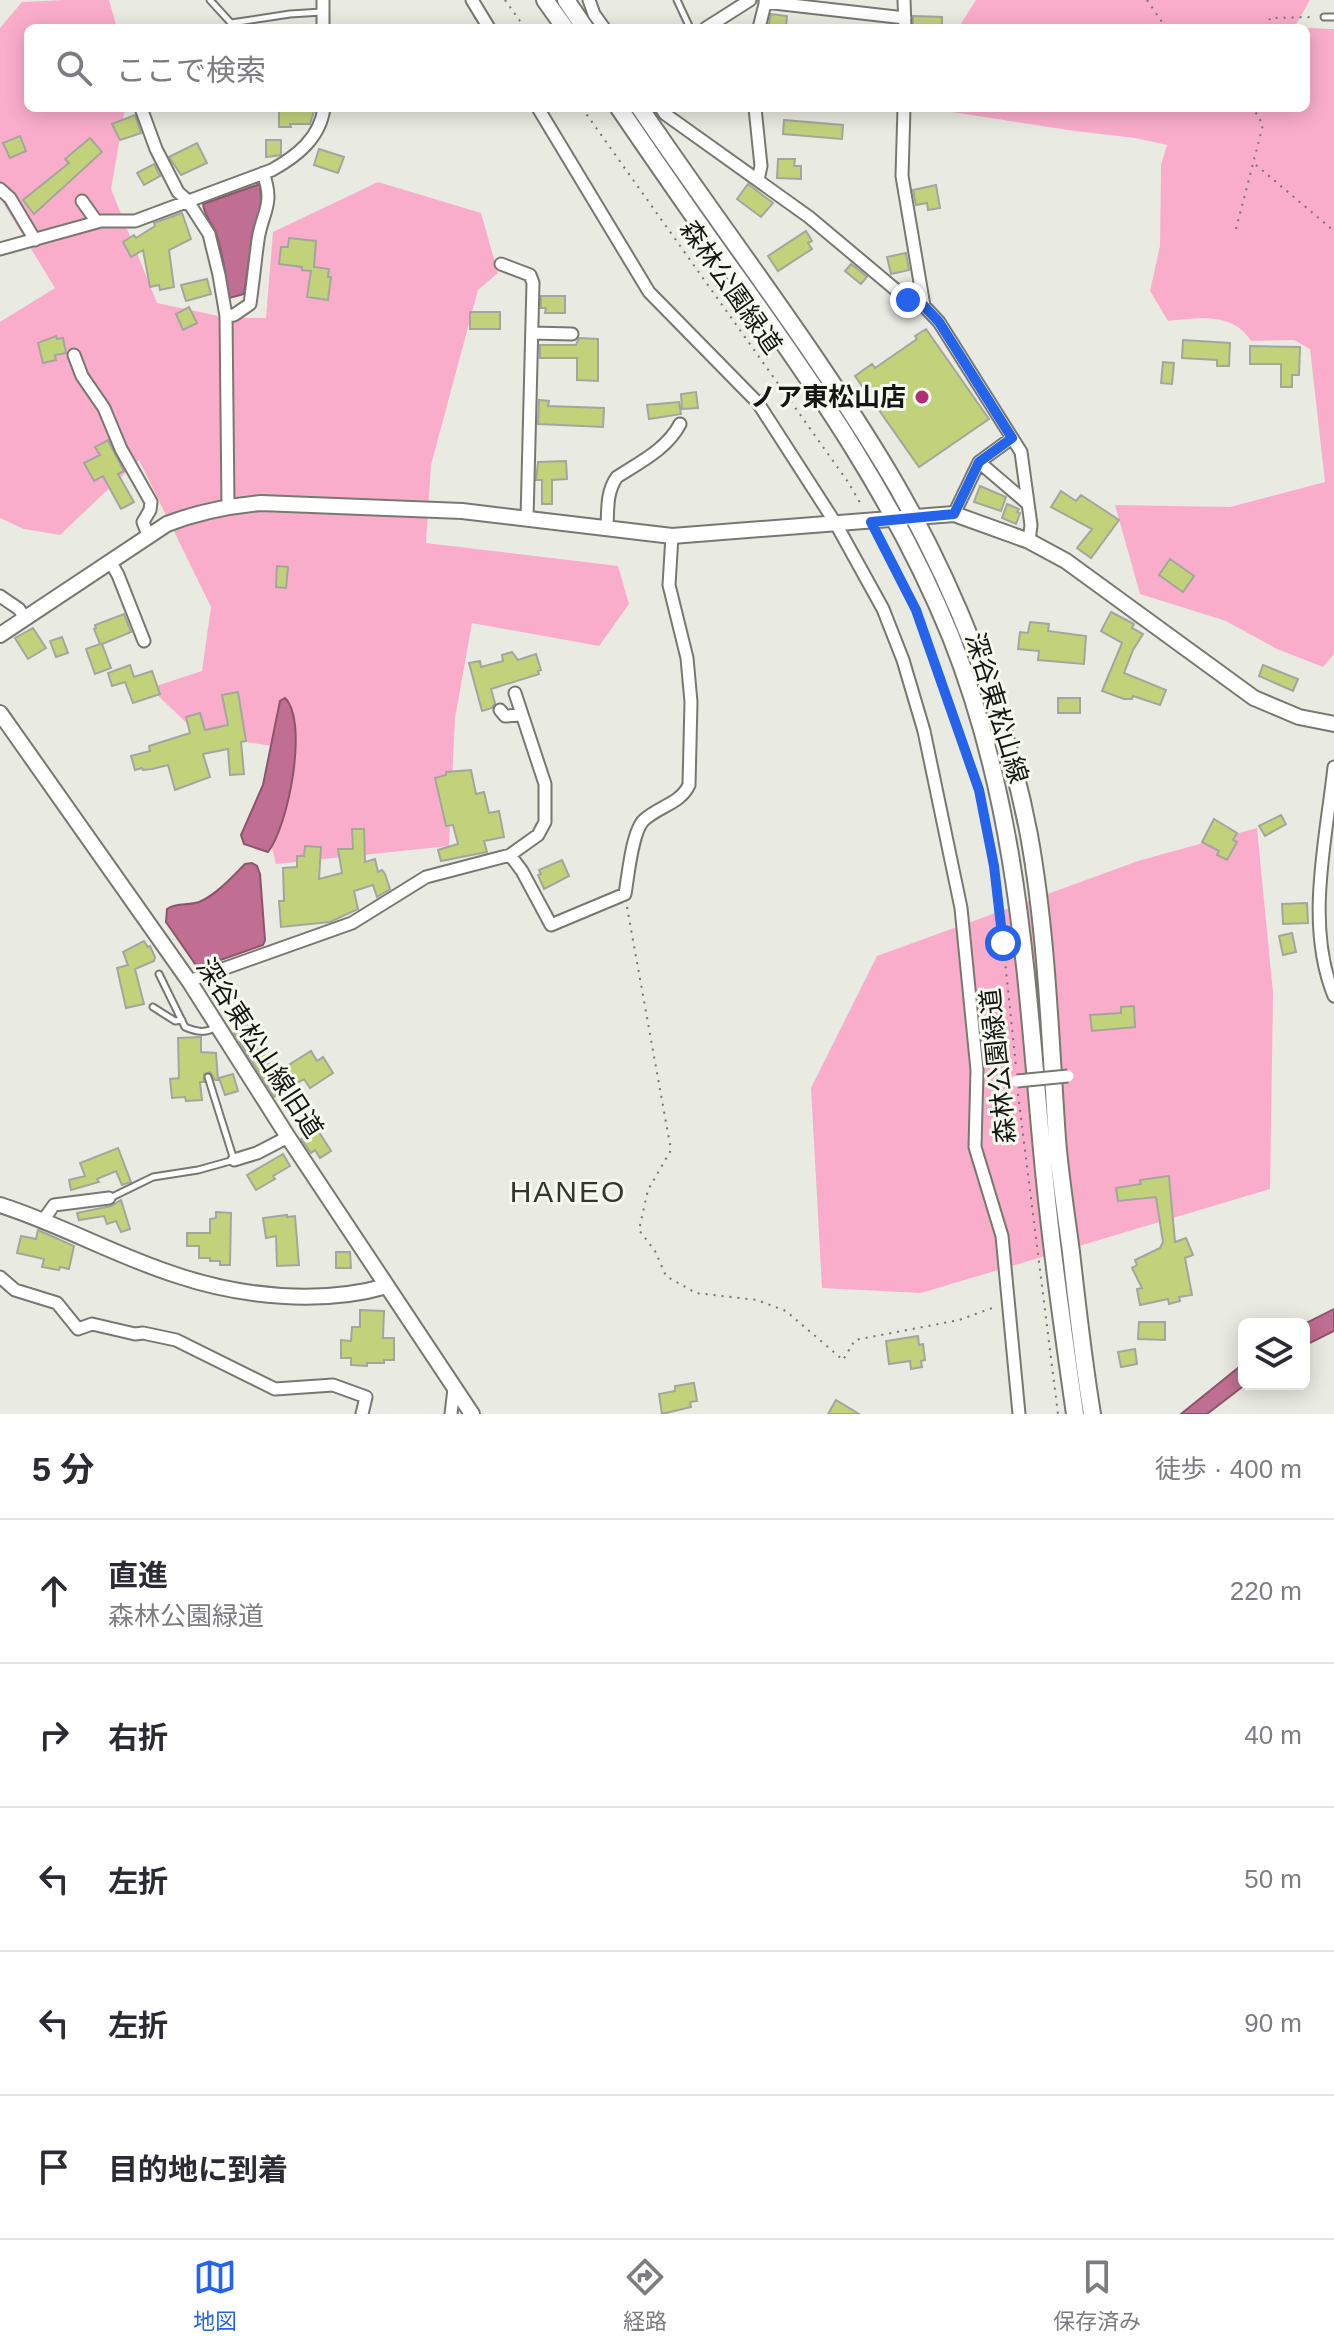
<!DOCTYPE html>
<html lang="ja">
<meta charset="utf-8">
<style>
:root{--surface:#fff;--page:#f2f2f3;--text:#2b2b33;--muted:#7c7c81;--line:#e1e1e2;--accent:#2563eb}
body{margin:0;font-family:Helvetica,"Noto Sans JP",sans-serif;background:var(--page);color:var(--text)}
.controls{position:absolute;right:24px;bottom:24px;display:grid;overflow:hidden;border-radius:12px;box-shadow:0 4px 20px #0003}
.controls button{width:72px;height:72px;display:grid;place-items:center;padding:0;border:0;border-bottom:2px solid var(--line);background:var(--surface);color:var(--text);font:40px sans-serif}
.stop{position:absolute;width:24px;height:24px;margin:-18px;border:6px solid #2563eb;border-radius:50%;background:#fff}
.stop.end{background:#2563eb;border-color:#fff;box-shadow:0 2px 8px #0008}
.list{margin:0;padding:0;list-style:none}
h2{display:flex;justify-content:space-between;align-items:center;height:104px;margin:0;padding:0 32px;font-size:34px}
h2 small{font-size:26px;font-weight:400;color:var(--muted)}
.list li{display:grid;grid-template-columns:52px 1fr auto;gap:24px;align-items:center;box-sizing:border-box;height:144px;padding:0 32px;border-top:2px solid var(--line)}
.list b{display:block;font-size:30px;white-space:nowrap}
.list p{margin:0;font-size:26px;white-space:nowrap;color:var(--muted)}
.list em{font-size:26px;font-style:normal;color:var(--muted)}
.icon{flex:none;width:44px;height:44px;fill:none;stroke:currentColor;stroke-width:2;stroke-linecap:round;stroke-linejoin:round}
.map{position:relative;flex:none;width:1334px;height:1414px;overflow:hidden}
.search{position:absolute;background:var(--surface);box-shadow:0 4px 20px #0003;left:24px;right:24px;top:24px;height:88px;display:flex;align-items:center;gap:20px;box-sizing:border-box;padding:0 28px;border-radius:12px;color:var(--muted);font-size:30px}
.sheet{height:824px;background:var(--surface)}
nav{display:flex;justify-content:space-around;align-items:center;box-sizing:border-box;height:112px;border-top:2px solid var(--line);background:var(--surface);font-size:22px;color:var(--muted)}
nav a{display:grid;justify-items:center;gap:4px}
nav .on{color:var(--accent)}
.map>svg:first-child{display:block}
.green{fill:#faadcb}
.water{fill:#c06e91;stroke:#8d546b;stroke-width:2}
.building{fill:#c1d27b;stroke:#a4a69d;stroke-width:2}
.lines{fill:none;stroke-linecap:round;stroke-linejoin:round}
.service-casing{stroke:#777970;stroke-width:9}
.minor-casing{stroke:#777970;stroke-width:15}
.tertiary-casing{stroke:#777970;stroke-width:18}
.primary-casing{stroke:#777970;stroke-width:20}
.path{stroke:#747670;stroke-width:2;stroke-dasharray:2 6;stroke-linecap:butt}
.service{stroke:#fff;stroke-width:5}
.minor{stroke:#fff;stroke-width:11}
.tertiary{stroke:#fff;stroke-width:14}
.primary{stroke:#fff;stroke-width:16}
.minor-bridge-casing{stroke:#777970;stroke-width:15;stroke-linecap:butt}
.minor-bridge{stroke:#fff;stroke-width:11}
.route{stroke:#2563eb;stroke-width:10}
.poi-dot{fill:#b32d72;stroke:#f6f9ef;stroke-width:3}
.labels{text-anchor:middle;stroke-width:6;stroke-linejoin:round;paint-order:stroke}
.street-label{font-size:26px;fill:#151613;stroke:#f6f9ef}
.poi-label{font-size:26px;font-weight:bold;fill:#151613;stroke:#f6f9ef;text-anchor:end}
.quarter-label{font-size:30px;letter-spacing:2px;fill:#34362e;stroke:#f6f9ef}
</style>
<div class="map">
<svg width="1334" height="1414" viewBox="0 0 1334 1414">
<rect width="100%" height="100%" fill="#e9ebe2"/>
<path class="green" d="M64 0H109L117 28H28V108H125L111 189 157 303 228 318H266L273 232 378 182 481 213 498 273 478 290 431 465 426 543 618 566 629 604 599 646 472 623 455 718 449 846 276 864 265 820 287 748 199 735 150 688 202 671 211 607 139 460 60 535 24 529 0 518V322L55 288 0 198V28L22 2Z
M976 0H1310L1294 28H958Z
M1306 28 1334 29V654L1323 667 1277 649 1226 621 1140 594 1115 505 1230 507 1325 482 1310 349 1294 340 1251 341C1233 312 1198 318 1168 321L1150 291 1160 246 1161 165 1167 145 1135 138 1075 131 952 112 949 108H1306Z
M1257 828 1273 993 1270 1189 921 1293 822 1288 811 1088 877 956 1138 861Z"/>
<path class="water" d="M260 184 262 208 253 230 244 294 229 298C226 276 223 254 216 233 212 223 204 215 203 204Z
M285 698C309 722 288 827 268 852L244 844 241 835 263 785 280 701Z
M252 863 257 866 260 874 265 940 263 945 198 968 166 922 167 909C177 902 187 906 199 902 216 895 232 877 245 864Z
M1334 1309V1331L1304 1346V1324Z
M1244 1363V1384H1246L1207 1414H1181Z"/>
<path class="building" d="M771 14 787 16 786 28H768Z
M913 16 942 17V28H913Z
M290 108H315L310 124H290L291 127H279V110Z
M135 115 141 133 120 140 112 124Z
M784 120 843 125 842 139 783 134Z
M20 136 26 151 10 158 3 143Z
M90 138 102 152 34 214 23 200 69 163 65 159Z
M266 140H281V155L266 157Z
M197 143 207 163 181 175 169 157Z
M319 149 344 157 338 173 314 165Z
M778 159H795L794 166H801V179L777 178Z
M154 164 160 176 144 185 137 173Z
M748 184 773 203 761 217 737 199Z
M936 185 940 208 928 210 927 203 916 205 913 190Z
M182 213 191 239 169 250 174 287 160 290 159 285 150 287 143 250 131 257 123 242 134 235 136 238 155 226 154 223Z
M806 231 812 241 808 243 812 249 778 271 768 256Z
M289 238 316 241 314 267 329 269 328 277H331L328 300 307 297 311 271 302 270V267L279 264 281 247H288Z
M906 253 909 270 891 274 887 257Z
M851 264 867 277 861 284 845 271Z
M207 279 211 294 186 301 181 285Z
M541 296H565V313H545L546 308H541Z
M189 307 197 323 183 330 176 314Z
M470 312H500V329H470Z
M926 329 989 419 919 467 855 376 872 364 875 368 917 339 915 336Z
M56 336 57 339 63 338 66 353 55 355 56 360 43 363 38 343Z
M579 338 598 339V381L577 380V358H540V345H576Z
M1183 340 1230 343 1229 366H1217V360L1182 358Z
M1250 346 1300 347 1299 375H1292V387H1281V364H1250Z
M1163 362 1174 363 1172 384 1161 383Z
M696 392 698 408 682 409 681 394Z
M539 400 549 401 548 406 604 408 603 427 538 424Z
M679 402 681 414 649 419 647 405Z
M108 440 124 471 118 474 134 502 121 509 103 476 94 481 84 463 100 455 95 447Z
M566 461 567 479 552 480V504H542V480H536L538 462Z
M980 486 1006 497 1001 511 974 502Z
M1061 491 1076 501 1081 495 1119 520 1091 558 1077 548 1092 529 1051 507Z
M1007 504 1019 509 1017 512 1020 513 1016 524 1002 518Z
M1170 559 1194 576 1183 592 1159 575Z
M277 566 288 567 286 588 276 587Z
M1111 612 1134 624 1132 628 1143 634 1133 650 1124 673 1166 690 1160 705 1133 696 1132 699H1124L1102 691 1122 643 1101 631Z
M124 614 131 632 102 644 111 668 95 674 86 649 100 644 94 629 96 628 95 625Z
M1030 622 1049 624 1048 631 1086 636 1084 664 1038 660 1039 651 1018 649 1020 632 1028 633Z
M33 628 46 648 28 659 15 638Z
M62 637 68 653 56 657 50 641Z
M512 652 518 660 536 654 541 670 538 671 539 674 491 689 495 703 492 708 482 711 469 663 480 661 481 667 503 661 502 655Z
M130 665 134 677 152 671 160 694 133 703 125 682 112 686 108 673Z
M1263 665 1298 679 1293 691 1259 676Z
M238 692 246 741 241 742 244 774 230 775 228 749 203 754 210 777 175 790 168 765 152 769 143 770 142 768 135 770 131 756 150 751 149 746 190 733 186 717 200 713 205 730 228 725 222 695Z
M1058 698H1080V713H1058Z
M471 770 476 794 484 792 489 813 499 811 504 837 484 841 487 852 441 861 438 850 458 844 453 825 446 826 435 778 446 775V772Z
M1281 815 1286 824 1265 836 1259 826Z
M1214 819 1237 833 1233 840 1237 842 1227 860 1217 855 1219 851 1202 842Z
M352 829H364L365 862 375 859 378 872 382 870 385 874 390 889 377 897 373 885 354 891 358 909 330 922 281 927 279 901H284L283 868 297 867V856H304L305 846 321 847 319 879 342 873 338 849H353Z
M562 860 569 876 544 889 538 875 541 874 539 870Z
M1307 903 1308 923 1283 924 1282 904Z
M1292 933 1296 952 1283 955 1279 936Z
M144 941 148 947 150 946 155 957 154 961 135 969 144 1004 126 1008 117 968 128 965 123 952Z
M1134 1006 1135 1027 1092 1031 1090 1015 1121 1013V1007Z
M250 1023 259 1037 255 1040 273 1071 278 1068 279 1071 311 1051 317 1061 323 1057 333 1073 310 1088 304 1079 274 1097 234 1033Z
M201 1037V1052L216 1053 218 1080H215L210 1072 204 1074V1082H200L202 1100 186 1101 185 1097 172 1098 170 1079 179 1078 178 1038Z
M233 1074 238 1091 225 1095 219 1078Z
M317 1129 331 1151 320 1158 315 1150 311 1153 301 1139Z
M118 1148 131 1182 122 1185 116 1171 97 1179 99 1182 71 1190 69 1180 85 1176 80 1163Z
M283 1154 290 1166 273 1176 275 1179 256 1190 247 1175Z
M1169 1176 1175 1242 1186 1238 1193 1255 1185 1258 1192 1295 1179 1297 1180 1301 1169 1304 1168 1299 1140 1305 1137 1289 1142 1288 1132 1268 1137 1265 1135 1260 1160 1248 1163 1242 1156 1197 1118 1201 1116 1188 1141 1184 1140 1180Z
M121 1200 130 1229 121 1232 116 1221 107 1224 104 1216 79 1220 77 1213 111 1206Z
M216 1212 231 1213 230 1265H220V1261H210V1258H199V1246H187V1233H210V1219L216 1218Z
M287 1215V1217L295 1216 299 1265 277 1266 276 1236 266 1238 263 1218Z
M38 1230 74 1246 69 1269 60 1267 59 1270 42 1267 44 1259 17 1253 21 1236 36 1239Z
M336 1252H350L351 1268H336Z
M360 1310 384 1311 383 1338H394V1360H384V1363H367V1366L351 1365V1358H341V1340L351 1341 352 1327H360Z
M1139 1322H1165V1340L1138 1339Z
M918 1336 919 1345 923 1344 925 1360 921 1361 922 1367 911 1369 910 1361 889 1364 886 1341Z
M1135 1349 1137 1364 1121 1367 1118 1352Z
M694 1383 697 1401 690 1402 691 1407 662 1414 659 1394 675 1391V1386Z
M836 1400 859 1414H828Z"/>
<g class="lines">
<defs>
<path id="service" d="M210 0 231 23 290 14 322 12
M677 0 690 28
M1324 17H1334
M159 974 185 1027C197 1032 206 1034 217 1026
M153 1007 175 1021 182 1020
M110 1198 153 1177 198 1170 234 1160 208 1077"/>
<path id="minor" d="M323 0V28
M472 0 489 28
M589 0 594 14 604 28
M904 0 905 28
M765 2 905 18
M706 28 750 0
M759 28 766 0
M141 108 156 149 178 192 187 200 209 234 219 275 226 316 228 506
M538 108 649 292 758 403 836 524 883 609 903 660 924 731 961 908 977 1070 975 1147 1002 1236 1019 1414
M661 108 665 114 809 217 908 300 924 306 939 322 1021 452 1031 525 1029 541
M755 108 761 166 758 180
M904 108 902 176 924 306
M0 189 10 198 35 240
M82 201 97 222
M0 249 101 221H135L272 170C297 156 320 138 324 108
M501 264 530 275 533 283 527 519
M226 316 234 315 250 304C253 283 255 262 258 240 262 212 275 205 263 173
M532 333 572 334
M74 355 82 376 104 408 121 449 151 502 150 510 143 522 148 535
M979 462 1027 503
M954 514 979 462 1012 438
M607 528C608 510 606 492 617 477 640 462 667 449 680 424
M110 561 118 575 144 641
M0 596 19 609 25 618
M500 710 505 716 522 715
M1334 767C1326 841 1305 925 1334 996
M510 855 522 871 551 925 625 894C628 877 632 831 644 820 659 806 680 804 689 785L691 702 687 658 669 585 672 536
M189 981 352 923 426 877 510 855 538 835 545 822V784L515 693
M234 1160 257 1153 288 1137
M44 1219 54 1205 109 1198
M0 1277 15 1290 57 1303 78 1329 92 1324 135 1334 143 1333 176 1340 275 1389 333 1385 366 1397 362 1414
M451 1414 454 1389"/>
<path id="tertiary" d="M0 635 167 524C198 512 228 506 261 503L462 511 672 536 954 514 1029 541 1066 561 1254 698 1299 717 1334 724
M0 713 189 981 288 1137 472 1414
M0 1205C60 1224 116 1256 176 1275 241 1297 321 1305 387 1286"/>
<path id="primary" d="M545 0 565 28
M566 0 585 28
M619 108C658 165 697 222 737 277 820 393 897 504 951 637 1017 804 1025 963 1041 1139 1049 1231 1062 1323 1075 1414
M640 108C724 232 816 350 892 478 954 584 1006 714 1029 835 1047 935 1050 1038 1057 1139 1060 1177 1066 1214 1071 1252 1077 1306 1083 1360 1092 1414"/>
</defs>
<use href="#service" class="service-casing"/>
<use href="#minor" class="minor-casing"/>
<use href="#tertiary" class="tertiary-casing"/>
<use href="#primary" class="primary-casing"/>
<path class="path" d="M505 0 525 28
M1147 0 1166 28
M1267 28 1270 18 1315 17
M582 108 848 482 862 506
M1256 165 1334 231
M1236 229 1263 125 1253 108
M876 533 916 610 979 790 999 903 1016 1067
M627 907 671 1150 648 1190 639 1230 655 1251 666 1276 696 1293 757 1300 786 1311 843 1360 855 1340 959 1320 995 1307
M1018 1094 1058 1414"/>
<use href="#service" class="service"/>
<use href="#minor" class="minor"/>
<use href="#tertiary" class="tertiary"/>
<use href="#primary" class="primary"/>
<defs>
<path id="minor-bridge" d="M1017 1081 1068 1076"/>
</defs>
<use href="#minor-bridge" class="minor-bridge-casing"/>
<use href="#minor-bridge" class="minor-bridge"/>
</g>
<g class="lines">
<path class="route" d="M908 300 924 306 939 322 1012 438 979 462 954 514 871 522 916 610 979 790 994 866 1003 943"/>
</g>
<circle class="poi-dot" cx="922" cy="397" r="8"/>
<g class="labels">
<g class="street-label">
<text transform="translate(731 287) rotate(55)" y="9">森林公園緑道</text>
<text transform="translate(997 708) rotate(73)" y="9">深谷東松山線</text>
<text transform="translate(260 1048) rotate(57)" y="9">深谷東松山線旧道</text>
<text transform="translate(998 1066) rotate(-96)" y="9">森林公園緑道</text>
</g>
<g class="poi-label">
<text x="906" y="406">ノア東松山店</text>
</g>
<g class="quarter-label">
<text x="568" y="1202">HANEO</text>
</g>
</g>
</svg>
<div class="controls">
<button><svg class="icon" aria-label="layers" viewBox="0 0 24 24"><path d="M12 4l9 5-9 5-9-5zM3 14l9 5 9-5"/></svg></button>
</div>
<div class="stop" style="left:1003px;top:943px"></div>
<div class="stop end" style="left:908px;top:300px"></div>
<div class="search"><svg class="icon" aria-label="search" viewBox="0 0 24 24"><circle cx="10" cy="10" r="6"/><path d="M15 15l6 6"/></svg>ここで検索</div>
</div>
<section class="sheet">
<h2>5 分<small>徒歩 · 400 m</small></h2>
<ul class="list">
<li><svg class="icon" aria-label="ahead" viewBox="0 0 24 24"><path d="M12 20V5M6 11l6-6 6 6"/></svg><div><b>直進</b><p>森林公園緑道</p></div><em>220 m</em></li>
<li><svg class="icon" aria-label="right" viewBox="0 0 24 24"><path d="M7 20v-9h11M14 6l5 5-5 5"/></svg><div><b>右折</b></div><em>40 m</em></li>
<li><svg class="icon" aria-label="left" viewBox="0 0 24 24"><path d="M17 20v-9H6M10 6l-5 5 5 5"/></svg><div><b>左折</b></div><em>50 m</em></li>
<li><svg class="icon" aria-label="left" viewBox="0 0 24 24"><path d="M17 20v-9H6M10 6l-5 5 5 5"/></svg><div><b>左折</b></div><em>90 m</em></li>
<li><svg class="icon" aria-label="arrive" viewBox="0 0 24 24"><path d="M6 21V4h12l-3 4 3 4H6"/></svg><div><b>目的地に到着</b></div></li>
</ul>
</section>
<nav>
<a class="on"><svg class="icon" aria-label="map" viewBox="0 0 24 24"><path d="M3 6l6-2 6 2 6-2v14l-6 2-6-2-6 2zM9 4v14M15 6v14"/></svg>地図</a>
<a><svg class="icon" aria-label="directions" viewBox="0 0 24 24"><path d="M12 3l9 9-9 9-9-9zM9 14v-3h6M13 9l2 2-2 2"/></svg>経路</a>
<a><svg class="icon" aria-label="saved" viewBox="0 0 24 24"><path d="M7 4h10v16l-5-4-5 4z"/></svg>保存済み</a>
</nav>
